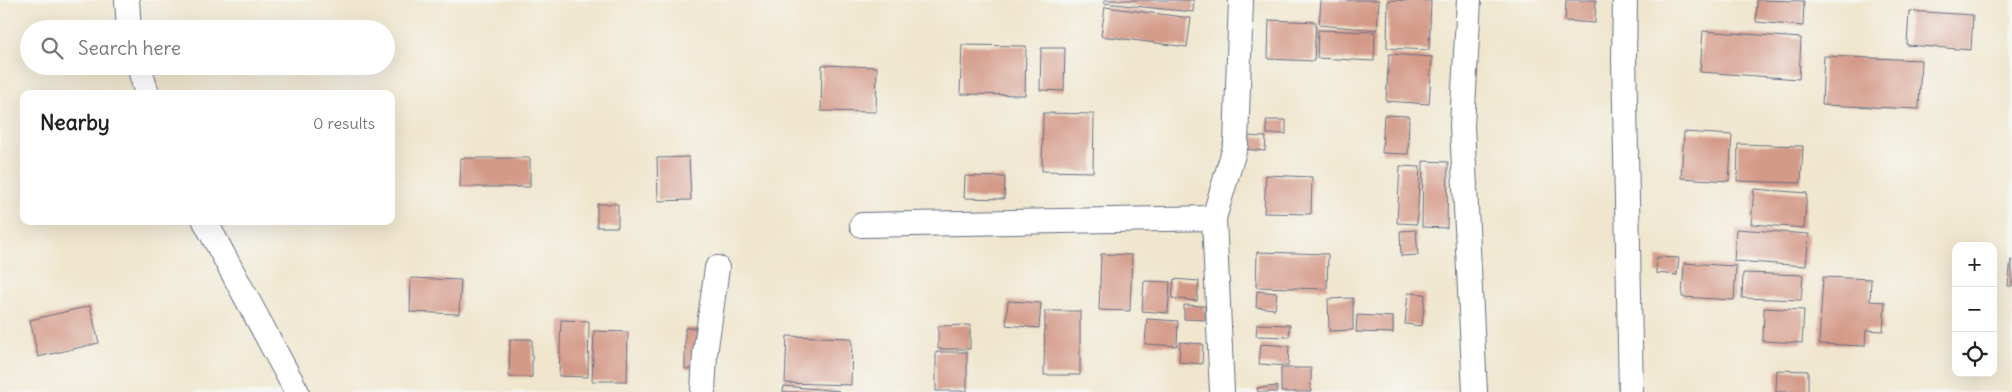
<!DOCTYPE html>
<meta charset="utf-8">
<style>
:root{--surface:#fff;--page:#f6f6f6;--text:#222;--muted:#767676;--line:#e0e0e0}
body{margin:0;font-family:Delius,sans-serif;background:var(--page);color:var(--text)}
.controls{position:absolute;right:15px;bottom:15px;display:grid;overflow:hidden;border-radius:10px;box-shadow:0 5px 20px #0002}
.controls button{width:45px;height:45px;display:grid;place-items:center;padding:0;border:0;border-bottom:1px solid var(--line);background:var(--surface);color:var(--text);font:25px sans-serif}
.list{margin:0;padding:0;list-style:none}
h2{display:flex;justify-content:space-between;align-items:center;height:65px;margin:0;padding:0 20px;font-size:21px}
h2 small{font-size:16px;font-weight:400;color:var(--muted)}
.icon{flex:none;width:28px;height:28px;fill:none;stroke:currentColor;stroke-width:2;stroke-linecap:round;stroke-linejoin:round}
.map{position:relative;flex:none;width:2012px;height:392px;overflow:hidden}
.search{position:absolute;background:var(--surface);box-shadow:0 5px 20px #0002;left:20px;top:20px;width:375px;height:55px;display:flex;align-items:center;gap:12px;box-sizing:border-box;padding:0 18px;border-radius:28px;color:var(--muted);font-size:19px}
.panel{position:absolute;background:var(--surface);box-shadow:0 5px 20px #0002;left:20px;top:90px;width:375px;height:135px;border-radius:10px}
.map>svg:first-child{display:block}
.building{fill:#d49a88}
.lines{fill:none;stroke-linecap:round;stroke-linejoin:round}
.street-casing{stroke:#666f85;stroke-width:26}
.street{stroke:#fff;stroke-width:24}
</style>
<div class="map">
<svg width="2012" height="392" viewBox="0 0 2012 392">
<rect width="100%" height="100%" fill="#f6f6f2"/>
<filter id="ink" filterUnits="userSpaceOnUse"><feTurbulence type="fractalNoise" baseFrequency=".02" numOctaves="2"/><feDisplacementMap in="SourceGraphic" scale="10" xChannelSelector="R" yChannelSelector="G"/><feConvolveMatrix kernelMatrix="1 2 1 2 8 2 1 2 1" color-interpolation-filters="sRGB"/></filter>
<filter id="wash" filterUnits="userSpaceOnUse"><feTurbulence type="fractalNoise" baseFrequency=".0096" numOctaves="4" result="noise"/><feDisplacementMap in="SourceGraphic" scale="20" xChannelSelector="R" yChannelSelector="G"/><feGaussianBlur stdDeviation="1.12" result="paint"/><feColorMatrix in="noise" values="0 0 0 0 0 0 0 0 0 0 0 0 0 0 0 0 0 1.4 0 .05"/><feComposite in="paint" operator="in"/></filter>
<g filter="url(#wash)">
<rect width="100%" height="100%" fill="#f0e6ce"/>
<g id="blocks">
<path class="building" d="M1104 0H1194L1193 12 1104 3Z
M1321 0H1379L1377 30 1319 25Z
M1388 0 1431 1 1429 50 1387 48Z
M1566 0H1596L1595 23 1565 21Z
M1757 0 1804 1 1803 26 1756 22Z
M1105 7 1191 18 1187 47 1101 36Z
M1909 11 1973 15 1971 50 1907 45Z
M1269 20 1316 22 1314 61 1268 59Z
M1318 30 1375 32 1374 61 1317 58Z
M1703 31 1801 38 1799 79 1700 72Z
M962 45 1026 46 1025 95 960 94Z
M1041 48H1065L1064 91 1040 90Z
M1389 54 1432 57 1429 104 1386 101Z
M1824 56 1921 60 1919 109 1822 105Z
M822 65 877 67 876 112 821 111Z
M1043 113 1094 114 1093 172 1042 171Z
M1384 115 1409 116 1408 154 1382 153Z
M1266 120H1286V134H1267Z
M1684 132 1732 135 1729 181 1681 178Z
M1244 136 1266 137 1265 151 1244 149Z
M1738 144 1803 146 1801 183 1737 181Z
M689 157 691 200 658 201 657 158Z
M461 158H530V187H460Z
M1423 161 1448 162 1447 228 1422 227Z
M1400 166 1420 167 1417 224 1397 223Z
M1266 175 1312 177 1311 214 1264 213Z
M965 176 1005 177 1004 199 964 198Z
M1754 189 1807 193 1804 228 1751 224Z
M597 204H618V227H597Z
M1736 229 1809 234 1806 266 1734 261Z
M1416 230 1418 255 1401 256 1400 231Z
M1257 252 1328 254 1327 289 1256 287Z
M1101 254 1132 255 1130 311 1099 310Z
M1657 257 1679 258 1677 275 1656 273Z
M2011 260H2012V286H2008Z
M1684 263 1736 266 1734 300 1682 297Z
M1743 273 1803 275 1801 300 1742 298Z
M1823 277 1871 279 1870 301 1885 302 1883 331 1866 330 1865 346 1819 344Z
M411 278 461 280 459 314 410 312Z
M1174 279 1199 281 1197 301 1172 298Z
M1144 281 1170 282 1168 313 1142 311Z
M1257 291 1277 293 1275 309 1256 307Z
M1408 293 1425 294 1422 326 1405 324Z
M1353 298V330L1329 331 1328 299Z
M1008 301 1041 303 1039 328 1006 325Z
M1184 305 1205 306V320L1184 319Z
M90 306 99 343 38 357 30 320Z
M1764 308 1804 310 1802 343 1763 341Z
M1045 311H1080V375H1044Z
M1357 315 1393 317V333L1356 332Z
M1147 319 1178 321 1177 346 1145 344Z
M561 320 589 321 588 377 559 376Z
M1257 324 1290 325 1289 337 1256 336Z
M970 325V349H938V326Z
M685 328H702V369H685Z
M594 331 628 332 627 381H592Z
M787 336 852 338 851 385 785 383Z
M510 339H532V377H509Z
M1180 342 1203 344 1202 364 1179 362Z
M1261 344 1289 346 1288 366 1259 364Z
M936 352H967V391H936Z
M1281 368H1311V392H1281Z
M1777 370 1808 371V392H1776Z
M784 386 839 391V392H783Z
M1277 386V392H1258L1257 388Z"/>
</g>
</g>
<g filter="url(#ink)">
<use href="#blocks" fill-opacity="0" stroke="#666f85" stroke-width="1"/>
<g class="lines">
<defs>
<path id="street" d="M127 0 129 29
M1469 0 1462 126 1475 392
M1625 0 1624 57 1631 392
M139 66 147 94
M205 221 297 392
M862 225 1214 218
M703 392 705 354 717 268
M1222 392 1214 218 1236 144 1241 0"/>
</defs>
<use href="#street" class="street-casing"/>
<use href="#street" class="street"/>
</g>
</g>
</svg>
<div class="controls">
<button>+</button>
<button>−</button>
<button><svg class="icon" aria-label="locate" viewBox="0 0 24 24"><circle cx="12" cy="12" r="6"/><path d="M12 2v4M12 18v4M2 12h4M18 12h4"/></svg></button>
</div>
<div class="search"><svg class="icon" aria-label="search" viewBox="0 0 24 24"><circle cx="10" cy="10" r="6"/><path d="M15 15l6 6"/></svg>Search here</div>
<section class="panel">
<h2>Nearby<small>0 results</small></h2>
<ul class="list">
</ul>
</section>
</div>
